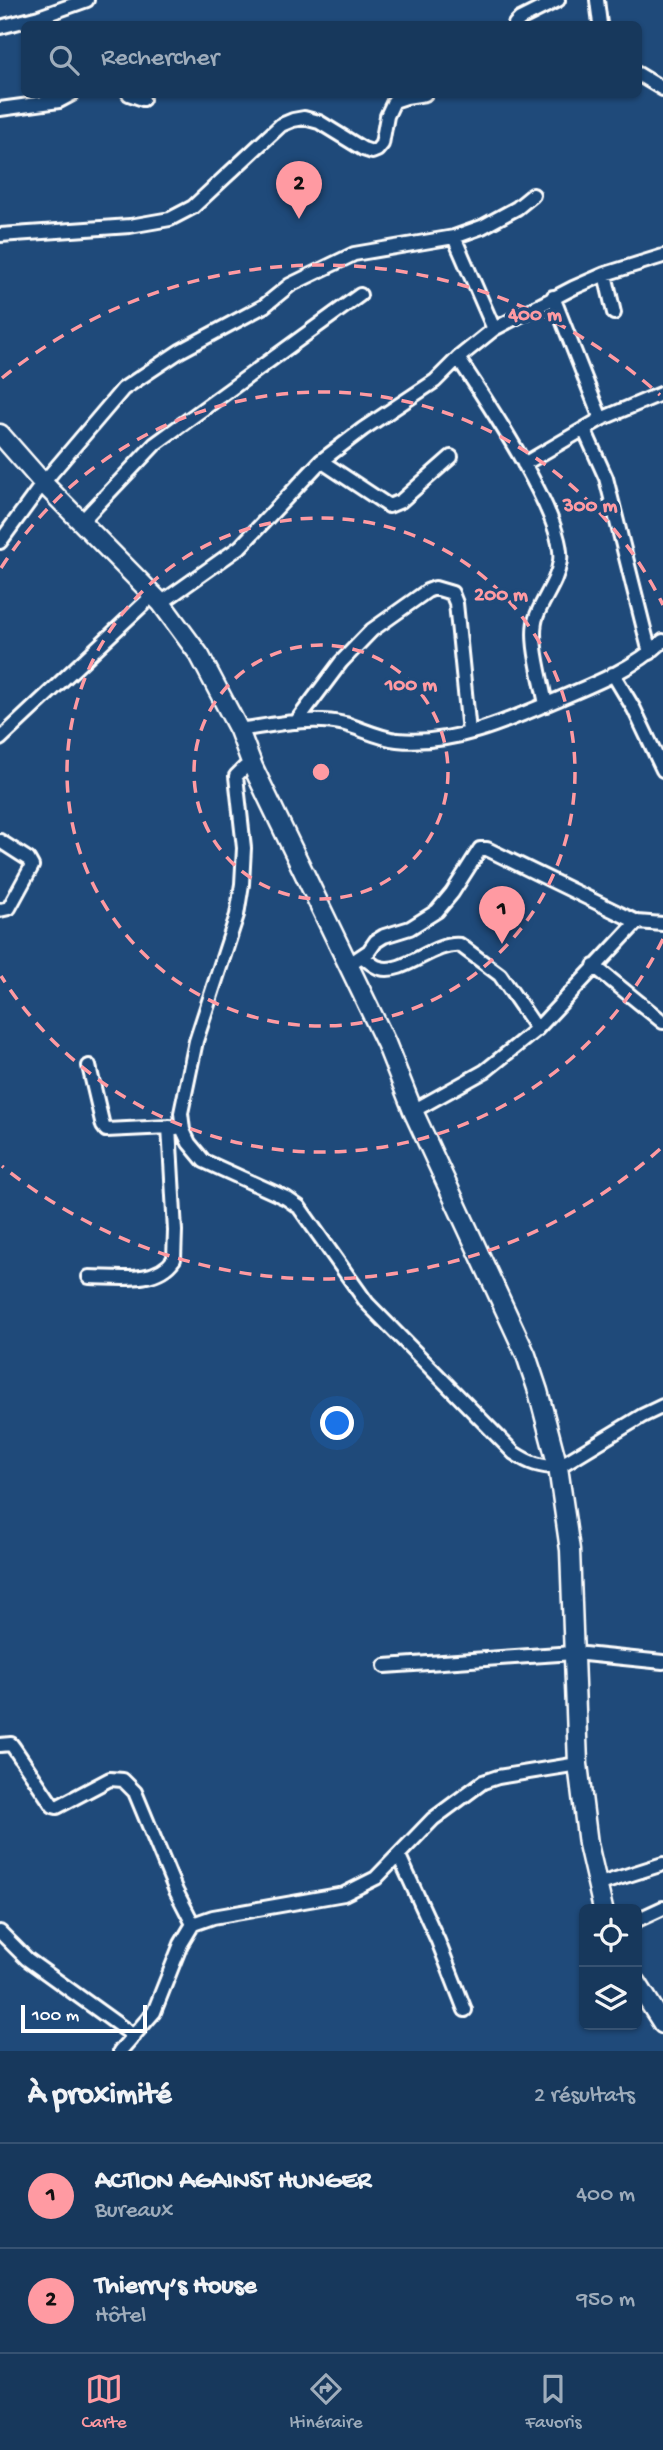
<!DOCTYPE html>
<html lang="fr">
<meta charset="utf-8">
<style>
:root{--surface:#17385c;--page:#244365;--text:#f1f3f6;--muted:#9eacbb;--line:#365272;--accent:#ff9aa2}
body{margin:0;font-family:"Gochi Hand",sans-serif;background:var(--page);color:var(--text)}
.controls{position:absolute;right:21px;bottom:21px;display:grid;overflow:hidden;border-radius:10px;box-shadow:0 2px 5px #0004}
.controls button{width:63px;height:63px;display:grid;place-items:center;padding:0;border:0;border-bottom:2px solid var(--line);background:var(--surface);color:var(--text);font:35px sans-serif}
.scale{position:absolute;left:21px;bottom:18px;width:126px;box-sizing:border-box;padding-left:7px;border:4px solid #fff;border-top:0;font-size:19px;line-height:24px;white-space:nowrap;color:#fff;-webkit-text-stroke:5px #1f4a7a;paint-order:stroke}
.you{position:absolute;left:338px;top:1424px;width:24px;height:24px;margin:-18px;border:5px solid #fff;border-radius:50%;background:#1a73e8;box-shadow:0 0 0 10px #1a73e833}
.badge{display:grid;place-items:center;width:46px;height:46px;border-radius:50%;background:var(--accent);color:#111;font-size:23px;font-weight:700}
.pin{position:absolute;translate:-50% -58px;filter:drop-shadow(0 2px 4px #0008)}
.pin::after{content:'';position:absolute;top:37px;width:24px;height:21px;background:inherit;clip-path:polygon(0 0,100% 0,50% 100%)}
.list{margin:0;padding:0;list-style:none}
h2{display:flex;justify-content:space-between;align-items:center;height:91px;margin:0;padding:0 28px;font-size:30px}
h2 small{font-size:23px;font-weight:400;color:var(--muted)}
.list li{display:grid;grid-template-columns:46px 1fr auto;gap:21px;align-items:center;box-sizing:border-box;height:105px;padding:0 28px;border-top:2px solid var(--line)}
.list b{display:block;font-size:26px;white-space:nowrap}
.list p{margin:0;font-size:23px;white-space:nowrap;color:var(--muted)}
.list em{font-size:23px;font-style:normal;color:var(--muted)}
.icon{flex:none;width:38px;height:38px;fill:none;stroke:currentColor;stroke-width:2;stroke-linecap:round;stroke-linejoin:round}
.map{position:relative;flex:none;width:663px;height:2051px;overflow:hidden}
.search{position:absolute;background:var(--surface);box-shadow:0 2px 5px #0004;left:21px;right:21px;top:21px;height:77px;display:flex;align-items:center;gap:18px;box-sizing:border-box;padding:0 24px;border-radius:10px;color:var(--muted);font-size:26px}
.sheet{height:301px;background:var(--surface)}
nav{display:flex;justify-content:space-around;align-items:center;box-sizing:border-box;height:98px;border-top:2px solid var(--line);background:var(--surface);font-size:19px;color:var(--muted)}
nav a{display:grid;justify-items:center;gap:4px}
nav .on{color:var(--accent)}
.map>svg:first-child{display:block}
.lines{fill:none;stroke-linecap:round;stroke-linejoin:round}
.minor-casing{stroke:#fff;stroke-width:18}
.highway-casing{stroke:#fff;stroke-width:23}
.minor{stroke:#1f4a7a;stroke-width:12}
.highway{stroke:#1f4a7a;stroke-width:18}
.ring{fill:none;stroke:#ff9aa2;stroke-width:3.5;stroke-dasharray:12 9}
.centre{fill:#ff9aa2;stroke:#1f4a7a;stroke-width:3.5}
.ring-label{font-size:21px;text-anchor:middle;font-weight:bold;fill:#ff9aa2;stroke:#1f4a7a;stroke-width:7;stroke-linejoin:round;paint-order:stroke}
</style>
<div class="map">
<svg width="663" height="2051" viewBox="0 0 663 2051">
<rect width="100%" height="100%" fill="#1f4a7a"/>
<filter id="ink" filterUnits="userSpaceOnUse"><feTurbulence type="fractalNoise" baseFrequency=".0143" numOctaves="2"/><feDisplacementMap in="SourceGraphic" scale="14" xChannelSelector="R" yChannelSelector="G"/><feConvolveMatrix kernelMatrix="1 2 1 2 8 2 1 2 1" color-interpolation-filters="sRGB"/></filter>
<g filter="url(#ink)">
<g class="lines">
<defs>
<path id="minor" d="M597 0 600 24
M515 24 520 19 558 0
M0 27 39 17 87 0
M638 74 663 89
M129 94 143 99
M0 109 59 101 72 94
M0 235 130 226 170 219 193 207 281 125 293 120 304 118 319 122 363 149 372 152 377 150 382 144 387 116 394 101 406 97 425 94
M454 237 494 329
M605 274 614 313
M553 297 601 419 663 393
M458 358C484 397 566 518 560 561 557 582 544 597 537 615 528 637 542 680 546 705
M584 429 606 478 650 653
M321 461 389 506 401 501 451 457
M524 464 601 419
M81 522 155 444 360 295
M0 542 43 483 123 389 180 351 264 306 290 285 354 254 454 237 482 227 517 208 533 195
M161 603 240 547 321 461 363 429 435 381 458 358 494 329 573 288 605 274 663 256
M613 674 634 709 663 770
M296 722 341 662 372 630 427 591 435 588 452 593 456 603 469 732
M239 730C274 725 310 716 345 724 362 729 379 738 397 740 453 746 510 720 561 698 597 683 634 668 663 641
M0 739 152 596
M253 767 244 768 236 776 244 848 242 884 237 915 196 1041 181 1113 183 1130 189 1143 204 1161 286 1198 299 1207 367 1303 514 1453C529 1463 540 1467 558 1467L642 1416 663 1406
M0 841 28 859 32 866 9 908 0 910
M362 956C367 960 374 967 380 968 404 975 433 942 460 945L500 975 537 1029
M348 965 369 951 376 941 384 936 410 928 437 911 452 893 480 849H487L637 922
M594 966 663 1022
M89 1066 103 1126 106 1130 169 1127 176 1128
M413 1111 485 1071 537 1029 637 922 663 924
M89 1277C117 1277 156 1285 174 1259L175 1231 169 1127
M385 1666 574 1653 663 1662
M0 1745 11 1744 14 1748 53 1806 57 1807 110 1779 123 1780 135 1792 176 1891 193 1924
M399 1856 438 1941 465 2010
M597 1885 663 1864
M637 1920 663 1908
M0 1932 27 1959 134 2036
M120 2051 154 2012 181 1944 193 1924 213 1917 344 1894 376 1878 433 1819 483 1782 498 1777 578 1764"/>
<path id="highway" d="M0 434 43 483 161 603 200 656 239 730 253 767 386 1043 413 1111 526 1355 538 1391 558 1467 570 1550 578 1764 588 1844 603 1909
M637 1983 663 2024"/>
</defs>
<use href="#minor" class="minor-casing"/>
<use href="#highway" class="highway-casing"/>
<use href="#minor" class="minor"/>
<use href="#highway" class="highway"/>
</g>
</g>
<g class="ring">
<circle cx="321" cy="772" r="127"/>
<circle cx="321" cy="772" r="254"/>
<path d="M663 939A380 380 0 0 1 1 976M1 568A380 380 0 0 1 663 605"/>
<path d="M660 1149A507 507 0 0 1 2 1166M2 378A507 507 0 0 1 660 395"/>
</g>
<circle cx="321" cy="772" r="10" class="centre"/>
<g class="ring-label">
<text x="535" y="320">400 m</text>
<text x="590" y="511">300 m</text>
<text x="501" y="600">200 m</text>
<text x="411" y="690">100 m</text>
</g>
</svg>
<div class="controls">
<button><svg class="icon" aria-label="locate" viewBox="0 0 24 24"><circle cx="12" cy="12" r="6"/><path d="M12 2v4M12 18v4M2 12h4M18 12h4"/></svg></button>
<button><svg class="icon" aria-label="layers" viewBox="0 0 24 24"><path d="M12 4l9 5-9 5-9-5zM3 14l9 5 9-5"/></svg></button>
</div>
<div class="scale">100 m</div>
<div class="you"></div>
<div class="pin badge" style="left:502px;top:944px">1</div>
<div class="pin badge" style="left:299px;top:219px">2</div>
<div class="search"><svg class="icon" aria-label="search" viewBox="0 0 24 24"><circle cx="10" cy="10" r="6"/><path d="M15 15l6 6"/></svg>Rechercher</div>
</div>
<section class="sheet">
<h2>À proximité<small>2 résultats</small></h2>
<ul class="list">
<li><span class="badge">1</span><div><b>ACTION AGAINST HUNGER</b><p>Bureaux</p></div><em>400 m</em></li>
<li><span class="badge">2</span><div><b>Thierry’s House</b><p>Hôtel</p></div><em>950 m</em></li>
</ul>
</section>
<nav>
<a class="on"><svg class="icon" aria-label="map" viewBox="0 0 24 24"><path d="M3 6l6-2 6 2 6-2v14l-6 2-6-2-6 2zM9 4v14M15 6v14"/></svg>Carte</a>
<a><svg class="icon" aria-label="directions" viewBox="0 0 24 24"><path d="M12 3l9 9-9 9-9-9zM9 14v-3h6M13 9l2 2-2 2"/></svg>Itinéraire</a>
<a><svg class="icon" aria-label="saved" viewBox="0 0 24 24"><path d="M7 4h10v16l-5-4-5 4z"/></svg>Favoris</a>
</nav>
